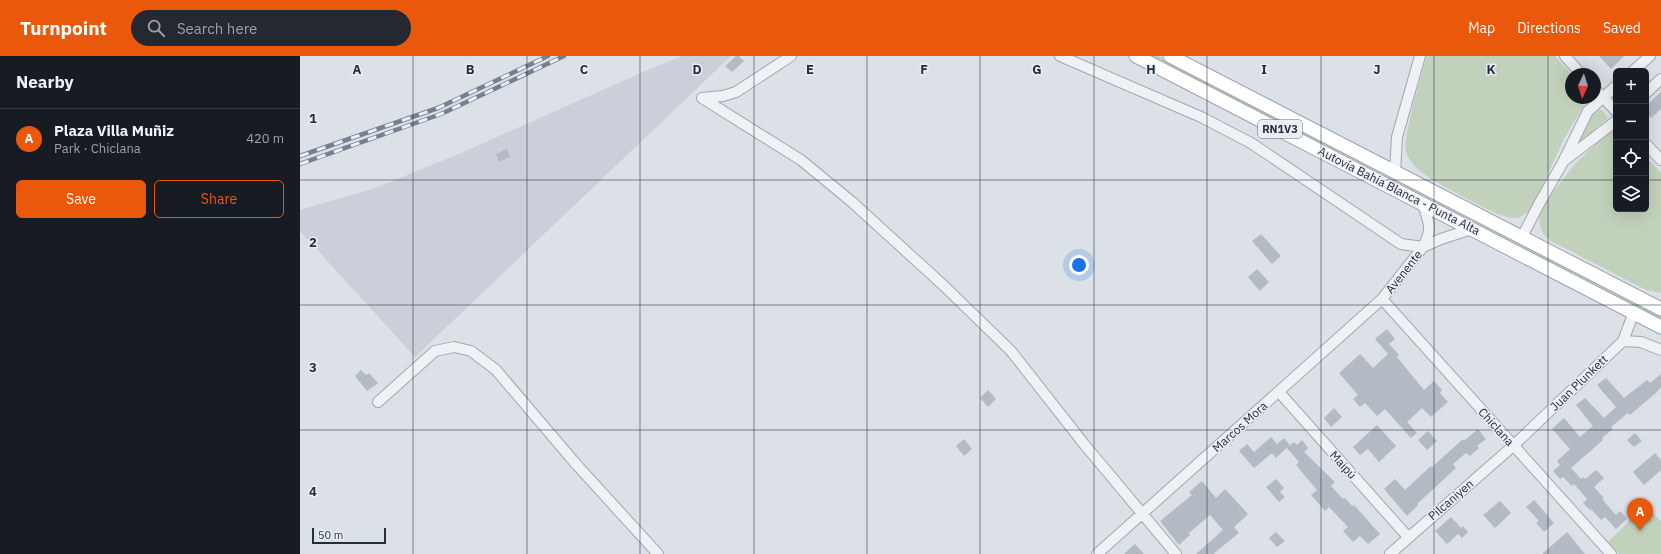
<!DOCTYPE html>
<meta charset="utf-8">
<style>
:root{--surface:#171b24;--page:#242831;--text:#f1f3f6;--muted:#9ea1a6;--line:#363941;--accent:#ea580c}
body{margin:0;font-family:"IBM Plex Sans",sans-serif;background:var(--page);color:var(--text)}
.controls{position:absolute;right:12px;top:12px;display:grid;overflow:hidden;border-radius:6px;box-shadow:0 4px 16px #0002}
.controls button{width:36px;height:36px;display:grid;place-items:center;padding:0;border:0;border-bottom:1px solid var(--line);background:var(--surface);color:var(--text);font:20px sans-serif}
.compass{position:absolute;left:1265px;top:12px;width:36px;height:36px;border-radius:50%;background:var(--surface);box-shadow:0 4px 16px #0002;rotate:184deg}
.scale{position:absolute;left:12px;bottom:10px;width:74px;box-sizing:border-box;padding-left:4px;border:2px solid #252e3e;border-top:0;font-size:11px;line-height:14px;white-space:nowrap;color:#252e3e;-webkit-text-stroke:3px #ebeff5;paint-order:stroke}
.you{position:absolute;left:779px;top:209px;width:14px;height:14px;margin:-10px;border:3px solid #fff;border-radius:50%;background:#1a73e8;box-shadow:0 0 0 6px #1a73e833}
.badge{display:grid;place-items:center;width:26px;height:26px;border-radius:50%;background:var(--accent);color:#fff;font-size:13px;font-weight:700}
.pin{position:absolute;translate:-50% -33px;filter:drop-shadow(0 1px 2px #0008)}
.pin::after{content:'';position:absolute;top:21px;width:14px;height:12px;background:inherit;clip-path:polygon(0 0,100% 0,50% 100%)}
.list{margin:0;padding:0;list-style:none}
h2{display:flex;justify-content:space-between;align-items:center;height:52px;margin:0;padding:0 16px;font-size:17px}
h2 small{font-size:13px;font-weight:400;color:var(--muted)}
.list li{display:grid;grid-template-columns:26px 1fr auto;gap:12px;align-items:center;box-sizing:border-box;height:60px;padding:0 16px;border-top:1px solid var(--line)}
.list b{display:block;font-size:15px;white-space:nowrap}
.list p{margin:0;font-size:13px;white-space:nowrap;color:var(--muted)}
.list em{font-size:13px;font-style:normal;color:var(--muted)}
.actions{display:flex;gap:8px;padding:12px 16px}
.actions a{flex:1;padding:9px 0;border:1px solid var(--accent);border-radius:6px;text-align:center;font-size:14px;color:var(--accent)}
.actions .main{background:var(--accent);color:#fff}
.icon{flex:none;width:22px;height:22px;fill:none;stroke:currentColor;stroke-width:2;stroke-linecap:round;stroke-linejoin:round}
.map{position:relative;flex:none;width:1361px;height:498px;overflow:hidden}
header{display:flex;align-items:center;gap:24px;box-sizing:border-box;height:56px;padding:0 20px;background:var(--accent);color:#fff}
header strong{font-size:19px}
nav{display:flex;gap:22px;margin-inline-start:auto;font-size:14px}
.search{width:280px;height:36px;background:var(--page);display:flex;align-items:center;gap:10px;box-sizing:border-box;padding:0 14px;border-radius:22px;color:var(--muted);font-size:15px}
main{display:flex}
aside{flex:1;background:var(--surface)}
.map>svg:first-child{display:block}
.built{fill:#cacfd9}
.green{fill:#c2d1bc}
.building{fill:#b3bac4}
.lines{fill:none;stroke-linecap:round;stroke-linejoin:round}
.minor-casing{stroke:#a1a7b1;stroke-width:12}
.major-casing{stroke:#9ba5b3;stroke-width:15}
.minor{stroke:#eff1f5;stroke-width:10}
.major{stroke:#fff;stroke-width:13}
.rail-casing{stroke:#758091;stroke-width:4.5}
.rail{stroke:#ebeff5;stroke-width:3;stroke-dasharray:9;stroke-linecap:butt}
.grid{fill:none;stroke:#252e3e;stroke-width:1;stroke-opacity:0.55}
.labels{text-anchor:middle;stroke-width:3;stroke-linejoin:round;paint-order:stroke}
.shield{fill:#ebeff5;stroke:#606875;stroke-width:1}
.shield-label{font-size:11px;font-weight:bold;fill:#252e3e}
.street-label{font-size:12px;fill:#252e3e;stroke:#ebeff5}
.grid-label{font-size:13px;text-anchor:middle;font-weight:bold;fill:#252e3e;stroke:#ebeff5;stroke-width:3;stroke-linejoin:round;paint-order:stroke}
</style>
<header>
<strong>Turnpoint</strong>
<div class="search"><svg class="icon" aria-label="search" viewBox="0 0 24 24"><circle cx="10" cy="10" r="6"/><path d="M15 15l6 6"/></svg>Search here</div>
<nav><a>Map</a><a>Directions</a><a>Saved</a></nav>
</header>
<main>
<aside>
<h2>Nearby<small></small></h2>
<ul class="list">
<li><span class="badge">A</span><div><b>Plaza Villa Muñiz</b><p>Park · Chiclana</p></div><em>420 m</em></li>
</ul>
<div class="actions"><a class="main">Save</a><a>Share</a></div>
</aside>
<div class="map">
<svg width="1361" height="498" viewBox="0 0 1361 498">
<rect width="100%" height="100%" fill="#dce0e7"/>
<path class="built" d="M382 0H431L115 301 0 175V154L75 132 159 98 341 17Z"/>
<path class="green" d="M847 0H858L1361 260V266Z
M1127 0H1255L1271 18V42H1287L1286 46 1265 81 1234 148C1230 155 1224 161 1215 162 1199 163 1148 132 1131 123 1121 116 1110 108 1106 96 1102 82 1122 18 1127 0Z
M1298 53 1302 54 1308 62 1278 88 1288 64Z
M1313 73H1316V153H1346V101L1361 117V237L1346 234 1249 184C1238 174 1238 163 1242 150L1276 107 1308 76Z
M1345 449 1361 465V498H1319L1308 486Z"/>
<path class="building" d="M436 0H439L444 5 432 16 425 10Z
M1299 0H1324L1311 13Z
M1361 36V53L1351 62 1346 57V54L1350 50 1348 48Z
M207 93 210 101 199 106 196 98Z
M961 178 981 200 972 208 952 185Z
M957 213 969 226 960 235 948 221Z
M1087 273 1095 283 1089 288 1099 299 1097 301 1109 316 1124 334 1134 325 1142 334 1140 337 1148 346 1131 361 1122 352 1107 366 1117 377 1111 382 1085 353 1077 360 1065 347 1060 351 1053 343 1058 339 1039 317 1060 298 1073 312 1088 298 1075 283Z
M61 314 66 319 69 317 78 327 67 335 55 320Z
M1361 318V331L1357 336 1330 359 1328 357 1311 371 1313 373 1302 382 1303 384 1271 412 1281 423 1283 421 1285 423 1296 414 1304 422 1294 431 1304 442 1302 443 1316 459 1320 455 1327 463 1316 473 1305 461 1301 464 1291 453 1290 454 1283 447 1287 443 1274 428 1272 430 1263 421 1260 423 1253 415 1260 409 1257 405 1270 393 1252 373 1264 362 1280 381 1293 370 1276 349 1285 342 1304 362 1316 351 1297 329 1306 322 1324 342 1347 324 1350 327Z
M688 334 696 343 688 351 680 342Z
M1034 352 1042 361 1031 371 1024 362Z
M1077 369 1096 390 1079 406 1068 393 1060 399 1053 391Z
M1178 373 1186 383 1177 390 1179 392 1170 400 1166 397 1153 408 1156 412 1117 448 1118 449 1107 460 1084 433 1095 423 1105 434 1131 410 1132 411 1163 383 1164 385Z
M1128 375 1137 385 1127 394 1118 384Z
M1335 377 1342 385 1334 391 1327 384Z
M971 381 977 388 984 382 990 389 976 402 972 397 954 412 939 395 947 388 954 396Z
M664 383 672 393 664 400 656 390Z
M1002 384 1008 392 1004 396 1035 426 1031 430 1043 443 1045 442 1052 450 1054 449 1080 478 1068 488 1060 480 1053 486 1043 475 1048 471 1029 451 1025 455 1011 439 1017 434 996 409 999 406 987 392 994 386 997 389Z
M1355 397 1361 404V414L1344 429 1333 416Z
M976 423 984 432 980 436 985 441 979 446 966 431Z
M902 425 916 442 925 433 948 458 934 471 939 477 913 498H896L923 474 910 459 889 477 890 479 879 489 860 465 892 439 889 436Z
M1234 444 1254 467 1244 476 1236 467 1239 465 1226 451Z
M1200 445 1211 457 1195 472 1183 459Z
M1151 461 1161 472 1163 470 1168 476 1162 482 1158 478 1147 488 1135 475Z
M976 476 985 485 977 491 969 482Z
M1267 476 1285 498H1242Z
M835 488 844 498H824Z"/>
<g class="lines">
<defs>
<path id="minor" d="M760 0 901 61 951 87 1101 188 1123 191C1133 172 1129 168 1123 148
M1265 0 1281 18
M1333 15 1350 0
M1295 33 1316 55
M1346 37 1361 23
M402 42 501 104 552 146 642 228 711 295 784 388 876 498
M402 42 423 40 436 36 491 0
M1346 88 1361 104
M1265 104 1316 65
M1095 116 1097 81 1120 0
M1222 181 1239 148 1263 106 1288 55 1316 30
M1082 243 1311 498
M1323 285 1341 286 1361 294
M979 336 1108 481
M78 346 135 295 154 291 171 295 196 314 276 408 358 498
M797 498 1082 243 1123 191 1141 183 1172 173
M1090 498 1213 390 1323 285 1334 256"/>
<path id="major" d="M836 0 1361 271
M870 0 1361 253"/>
</defs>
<use href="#minor" class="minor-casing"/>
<use href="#major" class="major-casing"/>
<use href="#minor" class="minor"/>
<use href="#major" class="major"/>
<defs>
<path id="rail" d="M0 100 138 52 248 0
M0 108 141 58 264 0"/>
</defs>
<use href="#rail" class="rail-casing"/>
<use href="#rail" class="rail"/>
</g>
<path class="grid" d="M113 0V498M227 0V498M340 0V498M454 0V498M567 0V498M680 0V498M794 0V498M907 0V498M1021 0V498M1134 0V498M1248 0V498M0 124H1316M1346 124H1361M0 249H1361M0 374H1361"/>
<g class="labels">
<rect class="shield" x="958" y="64" width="44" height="18" rx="3"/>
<g class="shield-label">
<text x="980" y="77">RN1V3</text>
</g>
<g class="street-label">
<text transform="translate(1099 135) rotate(27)" y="4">Autovía Bahía Blanca - Punta Alta</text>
<text transform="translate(1104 216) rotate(-52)" y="4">Avenente</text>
<text transform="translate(1279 327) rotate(-44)" y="4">Juan Plunkett</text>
<text transform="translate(940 371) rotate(-42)" y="4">Marcos Mora</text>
<text transform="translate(1196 371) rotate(48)" y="4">Chiclana</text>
<text transform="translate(1043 409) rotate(48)" y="4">Maipú</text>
<text transform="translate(1151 444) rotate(-41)" y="4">Pilcaniyen</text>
</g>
</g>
<g class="grid-label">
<text x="57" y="18">A</text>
<text x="170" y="18">B</text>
<text x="284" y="18">C</text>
<text x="397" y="18">D</text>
<text x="510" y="18">E</text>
<text x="624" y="18">F</text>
<text x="737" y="18">G</text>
<text x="851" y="18">H</text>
<text x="964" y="18">I</text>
<text x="1077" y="18">J</text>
<text x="1191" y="18">K</text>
<text x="13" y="67">1</text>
<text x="13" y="191">2</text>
<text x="13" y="316">3</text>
<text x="13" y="440">4</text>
</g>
</svg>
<div class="controls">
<button>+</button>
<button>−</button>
<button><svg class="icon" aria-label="locate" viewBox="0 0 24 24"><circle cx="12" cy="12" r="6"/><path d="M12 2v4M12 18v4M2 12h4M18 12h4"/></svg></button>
<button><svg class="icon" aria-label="layers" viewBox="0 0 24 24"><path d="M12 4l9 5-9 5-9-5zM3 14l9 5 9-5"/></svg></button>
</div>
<svg class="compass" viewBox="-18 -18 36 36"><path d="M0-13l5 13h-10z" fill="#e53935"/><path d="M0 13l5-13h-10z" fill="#9ea1a6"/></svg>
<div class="scale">50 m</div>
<div class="you"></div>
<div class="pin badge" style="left:1340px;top:475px">A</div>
</div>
</main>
